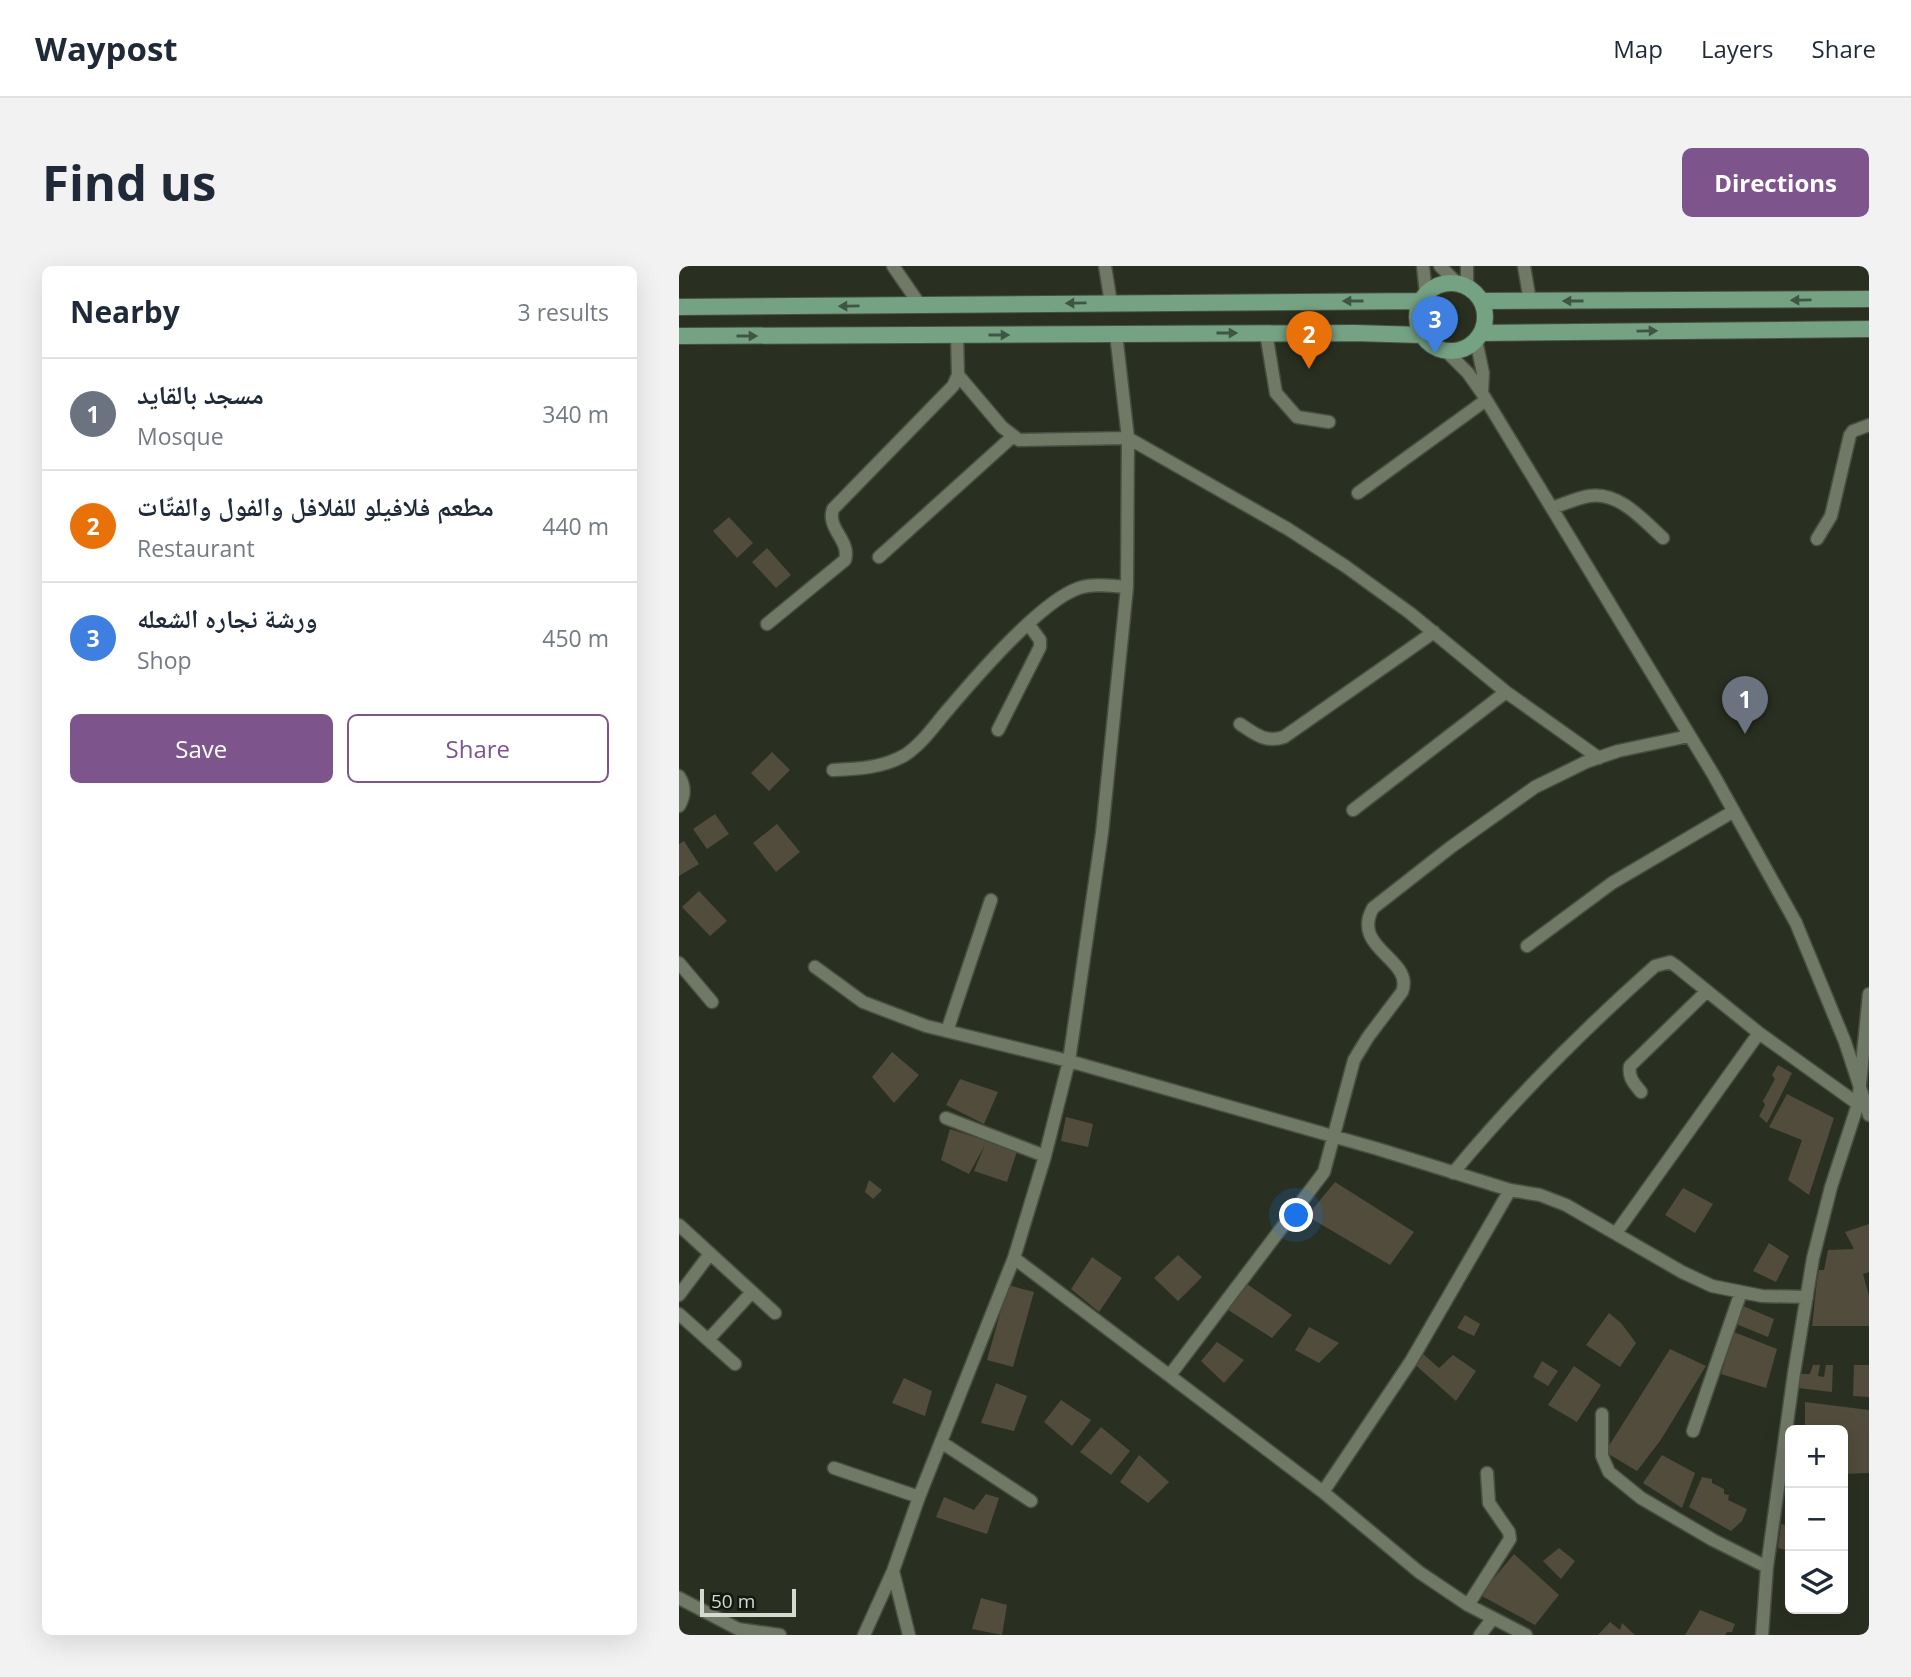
<!DOCTYPE html>
<meta charset="utf-8">
<style>
:root{--surface:#fff;--page:#f2f2f3;--text:#1f2937;--muted:#747a83;--line:#e0e1e3;--accent:#7d558c}
body{margin:0;font-family:"Open Sans","Noto Naskh Arabic",sans-serif;background:var(--page);color:var(--text)}
.controls{position:absolute;right:21px;bottom:21px;display:grid;overflow:hidden;border-radius:10px;box-shadow:0 7px 28px #0002}
.controls button{width:63px;height:63px;display:grid;place-items:center;padding:0;border:0;border-bottom:2px solid var(--line);background:var(--surface);color:var(--text);font:35px sans-serif}
.scale{position:absolute;left:21px;bottom:18px;width:96px;box-sizing:border-box;padding-left:7px;border:4px solid #d5dad0;border-top:0;font-size:19px;line-height:24px;white-space:nowrap;color:#d5dad0;-webkit-text-stroke:5px #141710;paint-order:stroke}
.you{position:absolute;left:618px;top:950px;width:24px;height:24px;margin:-18px;border:5px solid #fff;border-radius:50%;background:#1a73e8;box-shadow:0 0 0 10px #1a73e833}
.badge{display:grid;place-items:center;width:46px;height:46px;border-radius:50%;background:var(--accent);color:#fff;font-size:23px;font-weight:700}
.pin{position:absolute;translate:-50% -58px;filter:drop-shadow(0 2px 4px #0008)}
.pin::after{content:'';position:absolute;top:37px;width:24px;height:21px;background:inherit;clip-path:polygon(0 0,100% 0,50% 100%)}
.list{margin:0;padding:0;list-style:none}
h2{display:flex;justify-content:space-between;align-items:center;height:91px;margin:0;padding:0 28px;font-size:30px}
h2 small{font-size:23px;font-weight:400;color:var(--muted)}
.list li{display:grid;grid-template-columns:46px 1fr auto;gap:21px;align-items:center;box-sizing:border-box;height:112px;padding:0 28px;border-top:2px solid var(--line)}
.list b{display:block;font-size:26px;white-space:nowrap}
.list p{margin:0;font-size:23px;white-space:nowrap;color:var(--muted)}
.list em{font-size:23px;font-style:normal;color:var(--muted)}
.actions{display:flex;gap:14px;padding:21px 28px}
.actions a{flex:1;padding:16px 0;border:2px solid var(--accent);border-radius:10px;text-align:center;font-size:24px;color:var(--accent)}
.actions .main{background:var(--accent);color:#fff}
.icon{flex:none;width:38px;height:38px;fill:none;stroke:currentColor;stroke-width:2;stroke-linecap:round;stroke-linejoin:round}
.map{position:relative;flex:none;width:1190px;height:1369px;overflow:hidden;border-radius:10px}
header{display:flex;align-items:center;gap:42px;box-sizing:border-box;height:98px;padding:0 35px;background:var(--surface);border-bottom:2px solid var(--line)}
header strong{font-size:33px}
nav{display:flex;gap:38px;margin-inline-start:auto;font-size:24px}
.intro{display:flex;align-items:center;justify-content:space-between;box-sizing:border-box;height:168px;padding:0 42px}
h1{margin:0;font-size:49px}
.button{padding:18px 32px;border-radius:10px;background:var(--accent);color:#fff;font-size:24px;font-weight:700}
main{display:flex;gap:42px;padding:0 42px}
aside{flex:1;background:var(--surface);border-radius:10px;box-shadow:0 7px 28px #0002}
.map>svg:first-child{display:block}
.building{fill:#514c3b}
.lines{fill:none;stroke-linecap:round;stroke-linejoin:round}
.minor-casing{stroke:#494e41;stroke-width:15}
.major-casing{stroke:#494e41;stroke-width:18}
.minor{stroke:#707866;stroke-width:12}
.major{stroke:#75a283;stroke-width:16}
.oneway{fill:#405644}
</style>
<header>
<strong>Waypost</strong>
<nav><a>Map</a><a>Layers</a><a>Share</a></nav>
</header>
<div class="intro"><h1>Find us</h1><a class="button">Directions</a></div>
<main>
<aside>
<h2>Nearby<small>3 results</small></h2>
<ul class="list">
<li><span class="badge" style="background:#6b7280">1</span><div><b>مسجد بالقايد</b><p>Mosque</p></div><em>340 m</em></li>
<li><span class="badge" style="background:#e8710a">2</span><div><b>مطعم فلافيلو للفلافل والفول والفتّات</b><p>Restaurant</p></div><em>440 m</em></li>
<li><span class="badge" style="background:#3f7fe0">3</span><div><b>ورشة نجاره الشعله</b><p>Shop</p></div><em>450 m</em></li>
</ul>
<div class="actions"><a class="main">Save</a><a>Share</a></div>
</aside>
<div class="map">
<svg width="1190" height="1369" viewBox="0 0 1190 1369">
<rect width="100%" height="100%" fill="#2a3021"/>
<path class="building" d="M50 251 74 277 58 292 34 265Z
M88 282 112 309 97 322 73 296Z
M93 486 111 504 90 525 72 507Z
M36 548 50 568 28 583 14 563Z
M98 558 121 586 97 606 74 577Z
M5 575 20 598 0 610V578Z
M20 625 48 655 31 670 3 641Z
M213 786 240 809 215 837 193 811Z
M1099 799 1113 807 1088 857 1080 850 1086 839 1084 835 1096 813 1093 809Z
M281 813 319 826 305 858 267 839Z
M1108 828 1155 852 1130 929 1109 914 1123 874 1090 861Z
M387 851 414 858 409 881 382 875Z
M271 863 338 885 328 916 295 905 306 879 290 908 262 894Z
M190 914 203 924 194 933 186 926Z
M656 916 735 966 711 999 628 950Z
M1004 922 1034 938 1016 967 986 949Z
M1190 958V1006L1184 1008 1190 1030V1060H1133L1138 1015 1140 1004H1145L1149 984 1175 983 1166 966Z
M1090 977 1110 990 1097 1016 1074 1005Z
M499 989 523 1011 499 1035 475 1012Z
M413 991 443 1012 420 1046 392 1023Z
M568 1018 613 1049 593 1072 546 1042Z
M329 1019 355 1026 334 1101 308 1094Z
M1064 1040 1095 1053 1089 1071 1057 1058Z
M930 1047 942 1057 957 1077 941 1101 907 1079Z
M786 1049 801 1058 795 1070 778 1062Z
M630 1061 660 1077 640 1097 616 1084Z
M1055 1066 1098 1083 1087 1122 1042 1108Z
M538 1076 565 1094 545 1117 522 1095Z
M991 1083 1027 1100 981 1175 958 1205 926 1186Z
M743 1087 760 1102 774 1089 797 1105 777 1135 732 1095Z
M863 1095 879 1105 869 1120 854 1111Z
M1134 1099H1141L1139 1110 1145 1111 1147 1099H1154L1153 1126 1119 1122 1121 1108H1131Z
M1175 1099H1190V1131L1174 1130Z
M895 1100 922 1119 898 1156 869 1139Z
M225 1112 253 1125 246 1150 213 1137Z
M317 1117 348 1130 335 1165 302 1157Z
M382 1134 412 1154 393 1180 365 1156Z
M1126 1136 1190 1144V1207L1164 1208V1164H1126Z
M422 1161 451 1185 432 1209 401 1186Z
M460 1189 490 1216 469 1237 441 1216Z
M983 1189 1016 1207 1003 1242 964 1217Z
M1023 1211 1033 1213V1217L1045 1223V1228L1050 1229 1049 1234 1068 1243 1063 1255 1052 1265 1010 1241Z
M307 1228 320 1232 308 1268 257 1251 265 1231 295 1244Z
M1102 1258 1111 1260V1285L1099 1282Z
M880 1282 896 1295 882 1313 864 1295Z
M835 1288 880 1329 856 1359 801 1329Z
M302 1332 328 1339 323 1369 293 1363Z
M1021 1344 1056 1358 1053 1366H1048L1046 1369H1006Z
M931 1356 941 1364 943 1357 956 1369H919Z"/>
<g class="lines">
<defs>
<path id="minor" d="M214 0 241 39
M426 0 432 37
M744 0 747 28
M761 0 779 18
M845 0 851 35
M788 22V0
M587 67 597 127 618 151 650 156
M797 74 804 107 803 127
M767 85 789 107 803 127 1034 508 1117 657 1166 776 1190 849
M279 109 323 161 340 174 449 172 609 263 666 300 731 347 827 426 920 492
M679 227 807 134
M873 242C885 238 898 232 910 230 940 225 964 254 984 272
M1138 273 1152 250 1171 169 1174 165 1190 159
M200 291 333 171
M88 358 166 294C172 274 147 263 154 243L274 120 279 109 278 69
M561 458C576 468 586 477 605 471L755 366
M319 464 361 381V374L350 359
M154 504C178 503 204 502 226 489 242 479 255 460 267 446 294 414 361 335 400 322 415 317 432 320 448 321
M0 510C6 520 6 530 0 540
M674 544 827 426
M848 680 933 617 1055 545
M0 697 33 736
M136 701 184 736 247 760 390 795 699 883 831 924 861 929 887 939 1003 1006 1033 1020 1083 1030 1128 1031
M268 765 312 634
M962 826C955 817 949 812 951 800L1028 725
M267 852 366 890
M774 907C836 832 903 765 976 700L991 696 997 700 1080 767 1179 838
M0 959 96 1047
M937 967 1080 767
M335 992 644 1226 740 1306 789 1339 847 1369
M0 1029 30 989
M0 1048 56 1098
M29 1074 73 1026
M491 1109 645 906 675 794 689 771 723 726C736 693 671 683 694 642L772 581 856 521 907 496 939 485 1010 470
M923 1148V1190L930 1206 962 1232 1034 1274 1088 1301
M1014 1165 1062 1026
M262 1176 352 1235
M155 1202 240 1231
M644 1226 732 1095 831 924
M214 1305 230 1369
M0 1332 59 1363 101 1369
M789 1339 831 1273 830 1266 810 1237 808 1207
M185 1369 214 1305 240 1231 335 992 366 890 390 795 423 567 448 321 449 172 437 68
M801 1369 814 1352
M1083 1369 1088 1301 1115 1107 1134 992 1152 921 1179 838 1190 728"/>
<path id="major" d="M738 51a34 34 0 1 1 68 0a34 34 0 1 1-68 0Z
M802 35 1190 33
M0 41 742 35
M802 67 1190 63
M0 70 676 67 742 69"/>
</defs>
<use href="#minor" class="minor-casing"/>
<use href="#major" class="major-casing"/>
<use href="#minor" class="minor"/>
<use href="#major" class="major"/>
</g>
<defs><path id="oneway-solid" d="M-6-.8H1V-3.2L6.5 0L1 3.2V.8H-6Z" transform="scale(1.75)"/></defs>
<g class="oneway">
<use href="#oneway-solid" transform="translate(1122 34) rotate(179)"/>
<use href="#oneway-solid" transform="translate(674 35) rotate(180)"/>
<use href="#oneway-solid" transform="translate(894 35) rotate(-180)"/>
<use href="#oneway-solid" transform="translate(397 37) rotate(179)"/>
<use href="#oneway-solid" transform="translate(170 40) rotate(179)"/>
<use href="#oneway-solid" transform="translate(968 65) rotate(-1)"/>
<use href="#oneway-solid" transform="translate(548 67)"/>
<use href="#oneway-solid" transform="translate(320 69)"/>
<use href="#oneway-solid" transform="translate(68 70)"/>
</g>
</svg>
<div class="controls">
<button>+</button>
<button>−</button>
<button><svg class="icon" aria-label="layers" viewBox="0 0 24 24"><path d="M12 4l9 5-9 5-9-5zM3 14l9 5 9-5"/></svg></button>
</div>
<div class="scale">50 m</div>
<div class="you"></div>
<div class="pin badge" style="left:1066px;top:468px;background:#6b7280">1</div>
<div class="pin badge" style="left:630px;top:103px;background:#e8710a">2</div>
<div class="pin badge" style="left:756px;top:88px;background:#3f7fe0">3</div>
</div>
</main>
